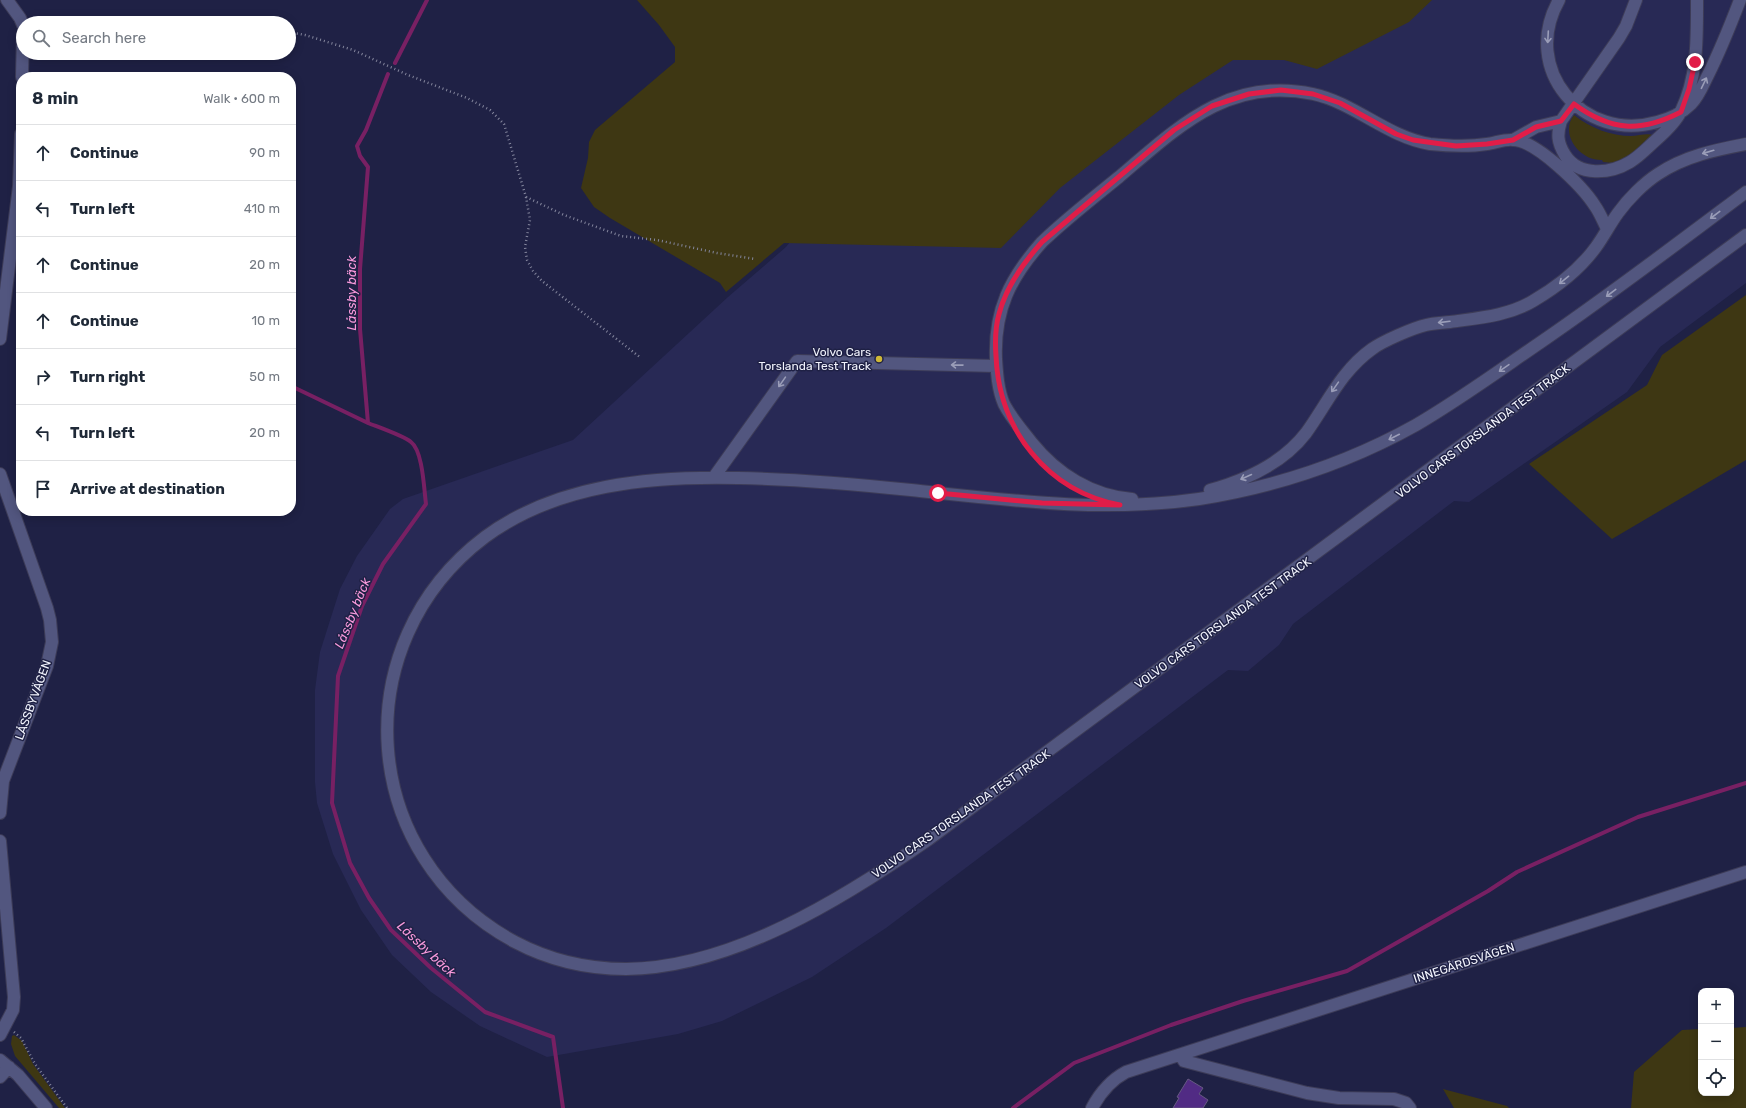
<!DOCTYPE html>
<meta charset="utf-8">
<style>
:root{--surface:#fff;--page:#f2f2f3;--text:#1f2937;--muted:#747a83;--line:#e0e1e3}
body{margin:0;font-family:Rubik,sans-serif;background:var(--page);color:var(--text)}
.controls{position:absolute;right:12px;bottom:12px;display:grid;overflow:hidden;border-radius:8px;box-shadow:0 2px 10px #0003}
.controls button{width:36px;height:36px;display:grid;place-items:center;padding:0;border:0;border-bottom:1px solid var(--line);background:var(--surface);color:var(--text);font:20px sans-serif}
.stop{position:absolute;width:12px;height:12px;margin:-9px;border:3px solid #e11d48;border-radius:50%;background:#fff}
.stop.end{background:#e11d48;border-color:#fff;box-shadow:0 1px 4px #0008}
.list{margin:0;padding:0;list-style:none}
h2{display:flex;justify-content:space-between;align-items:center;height:52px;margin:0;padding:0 16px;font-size:17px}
h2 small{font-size:13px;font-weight:400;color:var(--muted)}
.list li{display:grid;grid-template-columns:26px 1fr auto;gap:12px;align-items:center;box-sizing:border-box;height:56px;padding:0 16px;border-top:1px solid var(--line)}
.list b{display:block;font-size:15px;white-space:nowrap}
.list em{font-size:13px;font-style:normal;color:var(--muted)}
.icon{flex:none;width:22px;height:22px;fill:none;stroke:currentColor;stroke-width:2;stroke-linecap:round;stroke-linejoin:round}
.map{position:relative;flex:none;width:1746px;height:1108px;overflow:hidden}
.search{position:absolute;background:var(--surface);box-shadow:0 2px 10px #0003;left:16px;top:16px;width:280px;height:44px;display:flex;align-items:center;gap:10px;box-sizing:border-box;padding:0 14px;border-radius:22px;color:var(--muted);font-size:15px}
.panel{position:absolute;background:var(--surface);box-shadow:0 2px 10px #0003;left:16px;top:72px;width:280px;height:444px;border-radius:16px}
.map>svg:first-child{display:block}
.built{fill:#282955}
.green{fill:#3e3713}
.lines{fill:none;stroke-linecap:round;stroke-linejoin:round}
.stream{stroke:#782063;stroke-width:4}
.building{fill:#512b84;stroke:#665982}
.minor-casing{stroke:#3d3c58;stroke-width:14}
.path{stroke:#84869d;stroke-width:2.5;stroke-dasharray:1 3;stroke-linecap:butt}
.minor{stroke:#52567f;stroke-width:12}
.oneway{stroke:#9a9db8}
.route{stroke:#e11d48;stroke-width:5}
.poi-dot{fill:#cfb837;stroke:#1f2145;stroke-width:1.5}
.labels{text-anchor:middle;stroke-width:3;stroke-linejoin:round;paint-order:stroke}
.poi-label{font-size:12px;fill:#f2f4fd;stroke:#1f2145;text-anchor:end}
.street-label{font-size:12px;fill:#f2f4fd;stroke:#1f2145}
.water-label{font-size:13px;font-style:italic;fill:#f99adc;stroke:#1f2145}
</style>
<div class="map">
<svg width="1746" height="1108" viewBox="0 0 1746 1108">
<rect width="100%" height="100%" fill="#1f2145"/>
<path class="built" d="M994 0H1746V283L1660 347 1627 392 1469 502 1454 501 1293 624 1279 645 1248 671 1228 670 886 928 812 977 722 1021 678 1034 547 1057 480 1026 431 992 392 955 361 910 333 854 317 803 315 782V690L320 652 340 589 357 556 390 509 403 499 573 440 728 297 786 247 839 181Z"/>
<path class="green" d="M637 0H1432L1409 22 1317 69 1284 60H1233L1179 95 1060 188 1001 248 784 243 726 292 720 283 610 218 594 207 581 188 588 158 589 142 595 130 675 62V47L659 25Z
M1574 115C1590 128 1611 136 1631 136 1638 136 1647 133 1653 135 1647 143 1624 162 1613 163 1610 163 1607 162 1603 162L1602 160C1580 161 1559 134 1574 115Z
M1746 295V460L1612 539 1529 464 1647 385 1662 355Z
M1746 1027V1108H1631L1634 1072 1682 1030 1701 1029V1093H1731V1028Z
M14 1035 22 1041 33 1064 65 1108H59L15 1056 11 1044 12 1036Z
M1443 1089 1507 1106 1509 1108H1454Z"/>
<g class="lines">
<path class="stream" d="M395 63 427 0
M388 74 366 130 357 146 360 156 368 167 360 269V329L368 423C378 427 404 436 411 442 423 451 424 490 426 504L383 564 362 606 338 676 332 803 350 863 369 898 391 930 431 968 485 1012 553 1037 563 1108
M18 256 21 257
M291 386 368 423
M1013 1108 1074 1063 1171 1025 1243 1001 1347 971 1488 891 1517 872 1638 817 1746 783"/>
</g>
<path class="building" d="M1188 1079 1203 1088 1199 1094 1208 1100 1203 1108H1173L1179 1098 1177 1097Z"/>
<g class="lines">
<defs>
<path id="minor" d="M7 0 20 18 23 25
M1559 0C1520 69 1583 143 1657 122 1669 119 1682 113 1691 104 1699 96 1703 85 1708 75 1720 51 1730 26 1740 0
M1636 0 1626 26 1619 38 1561 121C1557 134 1557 142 1565 155 1579 177 1610 174 1630 162 1640 156 1647 148 1656 140 1665 132 1676 122 1681 111 1698 76 1697 38 1697 0
M22 77 23 34
M1513 140 1536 127 1561 121
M1746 192C1678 243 1611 294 1541 342 1500 370 1459 400 1416 425 1348 463 1275 487 1199 499 1103 513 1006 500 911 490 854 484 796 479 738 478 651 476 557 484 485 537 343 644 358 858 515 942 549 960 587 969 626 969 732 968 844 898 929 839L1746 235
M0 339 19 186 21 134
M0 474 47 608 50 620 52 642 47 666 3 781 0 813
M714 477 797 361 996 366
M1210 490C1246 480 1283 463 1306 433 1327 404 1341 371 1372 349 1383 341 1413 328 1426 325 1434 323 1442 323 1450 322 1478 318 1508 316 1533 301 1557 287 1580 269 1596 247 1604 236 1610 224 1618 213 1628 199 1644 183 1658 174 1685 156 1715 150 1746 144
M1132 499C1092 496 1057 474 1032 443 1023 431 1011 418 1004 404 998 390 997 374 996 359 994 310 1010 278 1042 242 1066 219 1093 198 1119 177 1178 127 1229 76 1313 94 1355 103 1387 137 1430 144 1449 146 1468 147 1487 144 1495 143 1505 139 1513 140 1536 140 1583 187 1595 206 1600 213 1603 221 1607 229
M0 841 14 997 13 1010 0 1035
M1181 1055 1184 1061 1307 1093 1339 1098 1394 1099 1406 1103 1410 1108
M0 1060 18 1075 46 1108
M0 1077 9 1067
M1092 1108C1100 1093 1111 1080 1126 1072L1746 872"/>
</defs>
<use href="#minor" class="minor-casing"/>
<path class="path" d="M213 23 230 21 246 23
M289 32 305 35 353 50 408 75 467 98 490 110 504 124 526 197 530 220 525 247 527 260 533 271 542 281 641 358
M526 197 564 215 621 236 657 240 717 253 755 259
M14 1032 21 1038 35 1064 67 1108"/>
<use href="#minor" class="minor"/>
</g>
<defs><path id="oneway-shaft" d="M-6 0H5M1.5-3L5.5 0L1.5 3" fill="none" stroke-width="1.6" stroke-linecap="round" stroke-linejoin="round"/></defs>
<g class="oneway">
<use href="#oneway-shaft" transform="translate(1548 37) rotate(93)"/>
<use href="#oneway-shaft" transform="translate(1704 83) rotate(-64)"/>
<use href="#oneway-shaft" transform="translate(1708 152) rotate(164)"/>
<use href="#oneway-shaft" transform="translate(1715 215) rotate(143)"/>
<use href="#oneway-shaft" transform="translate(1564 280) rotate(141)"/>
<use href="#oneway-shaft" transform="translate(1611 293) rotate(143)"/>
<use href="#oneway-shaft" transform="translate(1444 322) rotate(173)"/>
<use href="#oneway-shaft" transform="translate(957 365) rotate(-179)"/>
<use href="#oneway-shaft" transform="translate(1504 368) rotate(145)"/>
<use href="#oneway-shaft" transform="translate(782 382) rotate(125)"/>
<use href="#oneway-shaft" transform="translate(1335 387) rotate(125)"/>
<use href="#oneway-shaft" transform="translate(1394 437) rotate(153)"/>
<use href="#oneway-shaft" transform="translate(1246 477) rotate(156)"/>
</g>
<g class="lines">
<path class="route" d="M938 493 1042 503 1120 505C1047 491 999 430 996 356 995 342 995 328 999 314 1006 287 1024 262 1042 242L1174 130 1212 106 1249 94 1281 90 1313 94 1340 103 1396 134 1413 140 1456 146 1487 144 1513 140 1536 127 1561 121 1574 104C1611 131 1640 133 1681 112L1689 89 1695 62"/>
</g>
<circle class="poi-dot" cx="879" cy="359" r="4"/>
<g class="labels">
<g class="poi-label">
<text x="871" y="356">Volvo Cars<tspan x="871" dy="14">Torslanda Test Track</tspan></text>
</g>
<g class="street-label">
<text transform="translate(1483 431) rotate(-37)" y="4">VOLVO CARS TORSLANDA TEST TRACK</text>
<text transform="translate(1223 623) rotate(-36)" y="4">VOLVO CARS TORSLANDA TEST TRACK</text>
<text transform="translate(33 700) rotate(-70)" y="4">LÅSSBYVÄGEN</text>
<text transform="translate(961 814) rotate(-35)" y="4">VOLVO CARS TORSLANDA TEST TRACK</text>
<text transform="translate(1464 963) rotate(-18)" y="4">INNEGÅRDSVÄGEN</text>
</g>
<g class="water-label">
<text transform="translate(351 293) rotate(-90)" y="5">Låssby bäck</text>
<text transform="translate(352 613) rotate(-68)" y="5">Låssby bäck</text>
<text transform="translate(427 949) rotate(43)" y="5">Låssby bäck</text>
</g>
</g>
</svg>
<div class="controls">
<button>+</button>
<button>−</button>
<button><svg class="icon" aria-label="locate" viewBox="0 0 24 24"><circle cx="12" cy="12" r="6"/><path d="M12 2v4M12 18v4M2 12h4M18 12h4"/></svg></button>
</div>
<div class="stop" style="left:938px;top:493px"></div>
<div class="stop end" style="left:1695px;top:62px"></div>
<div class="search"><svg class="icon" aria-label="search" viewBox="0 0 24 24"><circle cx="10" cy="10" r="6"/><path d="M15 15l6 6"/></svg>Search here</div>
<section class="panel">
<h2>8 min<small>Walk · 600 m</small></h2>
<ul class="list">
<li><svg class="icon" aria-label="ahead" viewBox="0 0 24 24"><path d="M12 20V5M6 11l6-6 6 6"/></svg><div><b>Continue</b></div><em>90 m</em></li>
<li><svg class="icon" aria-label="left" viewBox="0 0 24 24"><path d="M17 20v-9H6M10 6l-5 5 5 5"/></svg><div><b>Turn left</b></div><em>410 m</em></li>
<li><svg class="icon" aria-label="ahead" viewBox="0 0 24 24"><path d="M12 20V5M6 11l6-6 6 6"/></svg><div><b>Continue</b></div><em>20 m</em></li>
<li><svg class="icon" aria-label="ahead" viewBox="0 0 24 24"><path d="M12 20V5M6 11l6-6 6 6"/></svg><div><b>Continue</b></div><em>10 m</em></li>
<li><svg class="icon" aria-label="right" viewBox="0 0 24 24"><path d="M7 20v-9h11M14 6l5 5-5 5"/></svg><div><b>Turn right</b></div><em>50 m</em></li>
<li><svg class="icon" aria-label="left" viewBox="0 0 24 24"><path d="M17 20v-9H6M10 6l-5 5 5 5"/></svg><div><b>Turn left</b></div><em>20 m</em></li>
<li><svg class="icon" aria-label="arrive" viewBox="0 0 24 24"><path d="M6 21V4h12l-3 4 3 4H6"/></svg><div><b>Arrive at destination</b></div></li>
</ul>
</section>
</div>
